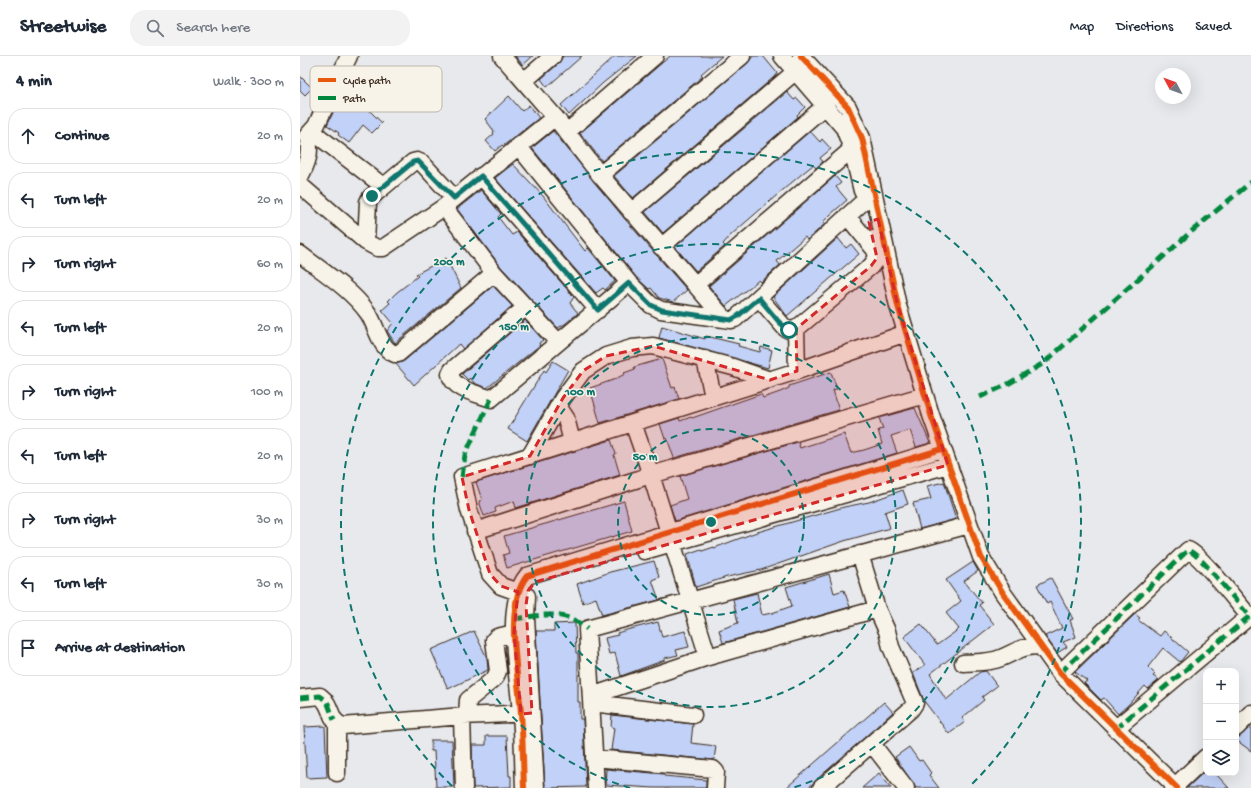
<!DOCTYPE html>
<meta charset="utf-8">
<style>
:root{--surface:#fff;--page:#f2f2f3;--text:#1f2937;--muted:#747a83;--line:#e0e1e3}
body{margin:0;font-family:"Gochi Hand",sans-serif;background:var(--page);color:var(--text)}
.controls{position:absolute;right:12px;bottom:12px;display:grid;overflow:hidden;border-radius:8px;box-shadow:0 4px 16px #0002}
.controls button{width:36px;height:36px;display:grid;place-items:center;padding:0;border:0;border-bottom:1px solid var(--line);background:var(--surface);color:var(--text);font:20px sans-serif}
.compass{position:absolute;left:855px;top:12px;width:36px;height:36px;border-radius:50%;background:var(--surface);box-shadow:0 4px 16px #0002;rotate:311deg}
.stop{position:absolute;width:12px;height:12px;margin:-9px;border:3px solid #0f766e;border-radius:50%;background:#fff}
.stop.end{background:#0f766e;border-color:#fff;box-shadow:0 1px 4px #0008}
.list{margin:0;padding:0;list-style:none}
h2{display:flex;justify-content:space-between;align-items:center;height:52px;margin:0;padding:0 16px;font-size:17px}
h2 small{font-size:13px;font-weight:400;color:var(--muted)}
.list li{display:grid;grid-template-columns:26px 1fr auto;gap:12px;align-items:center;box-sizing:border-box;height:56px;margin:0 8px 8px;padding:0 8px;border:1px solid var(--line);border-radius:16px}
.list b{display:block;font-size:15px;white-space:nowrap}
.list em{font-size:13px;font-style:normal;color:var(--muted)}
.icon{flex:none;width:22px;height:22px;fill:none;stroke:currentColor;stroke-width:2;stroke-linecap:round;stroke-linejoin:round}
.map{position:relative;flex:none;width:951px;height:732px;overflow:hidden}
header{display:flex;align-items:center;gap:24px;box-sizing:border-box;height:56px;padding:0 20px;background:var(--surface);border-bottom:1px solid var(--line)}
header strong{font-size:19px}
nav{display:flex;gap:22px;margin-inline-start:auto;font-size:14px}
.search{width:280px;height:36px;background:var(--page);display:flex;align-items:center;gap:10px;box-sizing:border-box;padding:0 14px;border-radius:16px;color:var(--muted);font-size:15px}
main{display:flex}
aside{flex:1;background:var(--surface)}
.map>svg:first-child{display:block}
.building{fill:#c1d1f7;stroke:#3b2a1e}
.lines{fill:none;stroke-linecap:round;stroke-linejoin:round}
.minor-casing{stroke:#3b2a1e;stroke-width:19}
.minor{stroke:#f7f3e8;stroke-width:16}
.quiet{stroke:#00873e;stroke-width:5;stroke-dasharray:10 5;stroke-linecap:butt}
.cycleway-casing{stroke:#f7f3e8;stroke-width:8}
.cycleway{stroke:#e8590c;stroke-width:6}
.route{stroke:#0f766e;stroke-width:5}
.marked{fill:#d62828;fill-opacity:0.2;stroke:#d62828;stroke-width:3;stroke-dasharray:8 5;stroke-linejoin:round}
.ring{fill:none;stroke:#0f766e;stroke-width:2;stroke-dasharray:7 5}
.key{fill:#f7f3e8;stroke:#bfb7ab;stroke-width:1}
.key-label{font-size:11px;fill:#3b2a1e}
.centre{fill:#0f766e;stroke:#f7f3e8;stroke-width:2}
.ring-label{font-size:12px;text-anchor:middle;font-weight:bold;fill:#0f766e;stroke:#f7f3e8;stroke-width:3;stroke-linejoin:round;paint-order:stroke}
</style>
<header>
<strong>Streetwise</strong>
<div class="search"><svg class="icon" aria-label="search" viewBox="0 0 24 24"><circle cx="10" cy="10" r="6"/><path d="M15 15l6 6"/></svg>Search here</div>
<nav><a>Map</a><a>Directions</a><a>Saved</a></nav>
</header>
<main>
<aside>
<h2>4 min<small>Walk · 300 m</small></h2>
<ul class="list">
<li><svg class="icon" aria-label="ahead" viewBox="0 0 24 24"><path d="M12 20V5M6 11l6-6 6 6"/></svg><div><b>Continue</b></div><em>20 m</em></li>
<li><svg class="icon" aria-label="left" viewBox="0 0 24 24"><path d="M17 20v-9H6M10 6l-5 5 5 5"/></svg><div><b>Turn left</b></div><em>20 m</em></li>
<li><svg class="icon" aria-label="right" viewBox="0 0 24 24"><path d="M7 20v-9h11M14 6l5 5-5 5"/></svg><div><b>Turn right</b></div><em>60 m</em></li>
<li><svg class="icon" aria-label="left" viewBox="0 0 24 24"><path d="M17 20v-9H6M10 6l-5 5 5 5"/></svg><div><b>Turn left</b></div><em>20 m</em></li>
<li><svg class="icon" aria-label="right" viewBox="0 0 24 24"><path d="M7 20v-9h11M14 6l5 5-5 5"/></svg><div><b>Turn right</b></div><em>100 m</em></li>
<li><svg class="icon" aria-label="left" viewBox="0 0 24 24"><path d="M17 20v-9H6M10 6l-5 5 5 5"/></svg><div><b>Turn left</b></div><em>20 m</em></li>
<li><svg class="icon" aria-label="right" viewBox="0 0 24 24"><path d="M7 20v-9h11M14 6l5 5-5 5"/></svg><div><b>Turn right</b></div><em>30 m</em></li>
<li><svg class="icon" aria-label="left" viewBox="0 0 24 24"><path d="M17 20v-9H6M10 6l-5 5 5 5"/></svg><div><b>Turn left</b></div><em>30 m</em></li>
<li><svg class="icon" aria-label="arrive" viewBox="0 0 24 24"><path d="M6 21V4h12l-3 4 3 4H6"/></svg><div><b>Arrive at destination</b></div></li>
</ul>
</aside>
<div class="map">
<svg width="951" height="732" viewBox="0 0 951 732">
<rect width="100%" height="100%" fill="#e7e9ec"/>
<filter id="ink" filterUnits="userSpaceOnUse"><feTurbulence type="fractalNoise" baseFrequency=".025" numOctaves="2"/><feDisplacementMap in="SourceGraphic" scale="8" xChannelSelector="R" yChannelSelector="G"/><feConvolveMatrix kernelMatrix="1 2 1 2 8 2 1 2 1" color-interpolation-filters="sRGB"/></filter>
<g filter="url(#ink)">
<path class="building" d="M215 0H233L223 9Z
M263 0H282L247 31 241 23 259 7Z
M315 0H337L303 27 269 59 261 49Z
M370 0H422L401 18 403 20 302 105 280 77Z
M453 0H463L477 17 474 21 333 142 314 120 448 7Z
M0 20 12 32 5 39 0 34Z
M44 34 66 51 82 67 72 77 63 69 49 87 38 79 39 77 27 69Z
M487 36 494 44 497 42 505 51 497 59 498 61 363 177 345 156Z
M209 40 222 55 229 49 239 62 203 90 202 89 195 95 186 85 194 78 193 77 194 75 185 63Z
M253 75 324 162 387 234 373 246 359 242 351 232 349 233 336 221 232 92Z
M510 75 520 86 522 83 531 93 520 102 523 106 516 112 513 109 503 117 477 139 431 179 423 188 425 190 396 215 375 191Z
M213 108 243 140 285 195 288 192 315 225 305 234 303 232 296 237 195 122Z
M535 120 541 127 536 131 547 144 530 159 523 166 525 168 507 184 505 181 477 205 480 209 461 226 459 224 426 250 409 230Z
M181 134 201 158 198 161 212 179 217 176 274 241 270 247 278 257 265 268 258 272 201 211 157 153Z
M538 182 546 192 551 188 559 198 487 260 473 241Z
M146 202 161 232 95 287 87 275 93 267 82 254 90 247 88 245 96 237 118 220 116 218Z
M193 230 212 250 163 293 159 288 114 329 96 308 104 305Z
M225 264 243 284 239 287 240 289 187 332 174 327 170 322 168 324 162 318Z
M362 270 405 283 406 280 439 288 438 290 460 296 461 291 472 294 468 312 359 282Z
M362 303 372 332 375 331 379 343 300 367 290 332 313 324 325 318 324 317 335 313 334 311Z
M253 305 268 314 227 385 208 373 244 314 246 316Z
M531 316 537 333 533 334 539 354 374 402 367 382 365 383 360 368 379 362 380 365 391 361 392 362 461 338 463 342 480 336 489 332V330Z
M615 352 630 387 616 391 610 374 591 380 597 397 375 465 370 449 387 443 380 420 498 386 500 392 544 378 551 397 564 394 582 388 578 374 583 373 579 362Z
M311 384 316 398 314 399 320 419 216 452 214 445 195 452 196 456 184 460 179 445 182 444 176 426Z
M644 426 656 463 620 473 613 447 631 443 627 430Z
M603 434 608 448 585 456 590 472 544 485 461 514 427 521 396 531 387 498 401 493 402 495 414 491V492L454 477 544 451 569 446Z
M324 445 332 475 207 512 203 499 209 497 204 480Z
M354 505 359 521 352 524 359 544 302 559 296 542 283 547 277 528 310 516Z
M673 506 678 515 664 525 682 547 679 549 694 568 630 618 646 644 680 616 686 615 697 630 682 641 684 644 662 662 665 666 649 678 624 645 613 617 625 609 604 581 621 568 637 589 659 573 646 557 661 545 646 524Z
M529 518 534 537 544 534 550 551 423 587 419 574 438 567 433 543 457 537 462 559 472 557 492 550 486 531Z
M751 522 773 563 770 564 776 581 763 586 767 591 757 597 745 580 762 572 750 546 747 548 737 529Z
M835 558 840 562 838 564 860 580 864 575 888 596 880 606 863 592 848 611 855 618 853 620 859 624 848 633 845 630 828 649 818 658 804 642 801 644 784 627 787 625 775 616Z
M358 566 362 581 385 575 389 591 376 594 378 599 365 602V604L321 620 315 597 309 598 305 582 318 579 317 577 330 573Z
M275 567 276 597H278V646H280V663H283L286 731 245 732 236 575H254V568Z
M174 575 187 602 188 614 148 633 131 594Z
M584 646 593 656 508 732H486Z
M312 659 393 668 391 687 416 690 414 704 311 694 314 672 311 671Z
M25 670 27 721 7 722 4 671Z
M951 670V695L936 684Z
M186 680H207L209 720H211V731L173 732 172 689H186Z
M131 684H152L154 731H136L134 695H131Z
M609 691 619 705 622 704 631 717 629 719 639 732H616L595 701Z
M306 713 364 718V720L406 724V732H354L305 729Z
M906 714V717H915L929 732H887Z
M579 717 591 732H562Z"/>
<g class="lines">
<defs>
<path id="minor" d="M202 0 255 61 300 119 424 262
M482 0 544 72 552 93 562 135
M501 0 548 51 562 82 598 250 631 359 681 501 703 537 760 617 877 732
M224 25 253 0
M255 61 144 151 194 217 258 286
M13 76 83 130
M267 76 355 0
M218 90 329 227
M300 119 442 0
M181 120 298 254
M0 121C7 108 12 95 7 80L16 70 49 0
M0 129 66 186
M144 151 83 192H77L66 186 68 146 70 142 113 106 117 105 122 107 154 142
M331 156 496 15
M547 160 575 194
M361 191 526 49
M0 198C23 216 51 233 68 257 77 270 79 292 95 298H98L194 217
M395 229 552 93
M459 242 485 272 489 274 496 273 571 210 577 202 573 183
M226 251 152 314 150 318C153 334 179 338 191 343L329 227 351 249 361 254 431 264 435 263 564 145
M496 273 497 315
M405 303 413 341
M258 350 266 362 272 386
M333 367 351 419 408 601
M230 400 263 342 283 315 306 300 332 292 353 290 433 311 470 324
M175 475 351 419 625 339
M344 495 648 409
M218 536 201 530 190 518 169 454 162 421 497 315 606 277
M227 540 226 562 236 732
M663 607C676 606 689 607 701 602 716 596 721 590 739 590
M760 617 888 494C901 499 938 548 950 561
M291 640 408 601 577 553
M0 642 20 640C34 650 27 664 43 670L162 660 230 657
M292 647 393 659
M167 659 168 644 195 622 198 615 194 584 197 581 214 577
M162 660 164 732
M37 667V717
M936 672 951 657
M815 673 951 559
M572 688 606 732
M294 702 413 713 416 716 415 732
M224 732C223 707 223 683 221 658 219 622 203 549 227 520L642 393
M296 732 287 573 669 469
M521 732 611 653 615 647 591 591 587 575 577 553 560 498
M873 732 906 701"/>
</defs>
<use href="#minor" class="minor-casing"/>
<use href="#minor" class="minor"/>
<path class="quiet" d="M680 341 706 329 744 307 892 175 951 126
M162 421 165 399 191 343
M214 563C241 559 264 553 287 573
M760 617 888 494C901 499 938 548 950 561
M0 642 20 640 27 645 34 664
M815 673 951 559"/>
<defs>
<path id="cycleway" d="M501 0 548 51 562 82 598 250 631 359 681 501 703 537 760 617 877 732
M224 732C223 707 223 683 221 658 219 622 203 549 227 520L642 393"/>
</defs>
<use href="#cycleway" class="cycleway-casing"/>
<use href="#cycleway" class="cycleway"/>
</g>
</g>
<g class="lines" filter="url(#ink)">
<path class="route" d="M72 140 113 106 118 105 154 142 181 120 298 254 329 227 351 249 362 254 431 264 438 260 459 242 479 266 489 274"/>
</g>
<path class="marked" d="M578 163 598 250 648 409 235 526 228 535 226 549 232 657 221 658 214 577 218 536 201 530 190 518 169 454 162 421 230 400 263 342 283 315 306 300 353 290 470 324 497 315 496 273 571 210 577 202 569 166Z"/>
<g class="ring">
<circle cx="411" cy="466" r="93"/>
<circle cx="411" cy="466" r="185"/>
<path d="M330 732A278 278 0 1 1 492 732"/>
<path d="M152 730A370 370 0 1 1 670 730"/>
</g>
<rect x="10" y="10" width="132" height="46" rx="6" class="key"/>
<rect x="18" y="22" width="18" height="4" fill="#e8590c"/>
<rect x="18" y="40" width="18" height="4" fill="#00873e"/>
<g class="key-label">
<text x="43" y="28">Cycle path</text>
<text x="43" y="46">Path</text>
</g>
<circle cx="411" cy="466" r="6" class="centre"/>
<g class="ring-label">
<text x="149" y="209">200 m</text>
<text x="214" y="274">150 m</text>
<text x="280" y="339">100 m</text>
<text x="345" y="404">50 m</text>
</g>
</svg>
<div class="controls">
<button>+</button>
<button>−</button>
<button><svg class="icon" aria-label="layers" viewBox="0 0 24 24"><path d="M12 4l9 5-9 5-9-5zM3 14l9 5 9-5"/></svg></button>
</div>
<svg class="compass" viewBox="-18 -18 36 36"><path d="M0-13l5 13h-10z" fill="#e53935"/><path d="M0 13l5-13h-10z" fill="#747a83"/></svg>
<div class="stop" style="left:489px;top:274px"></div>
<div class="stop end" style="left:72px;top:140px"></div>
</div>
</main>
